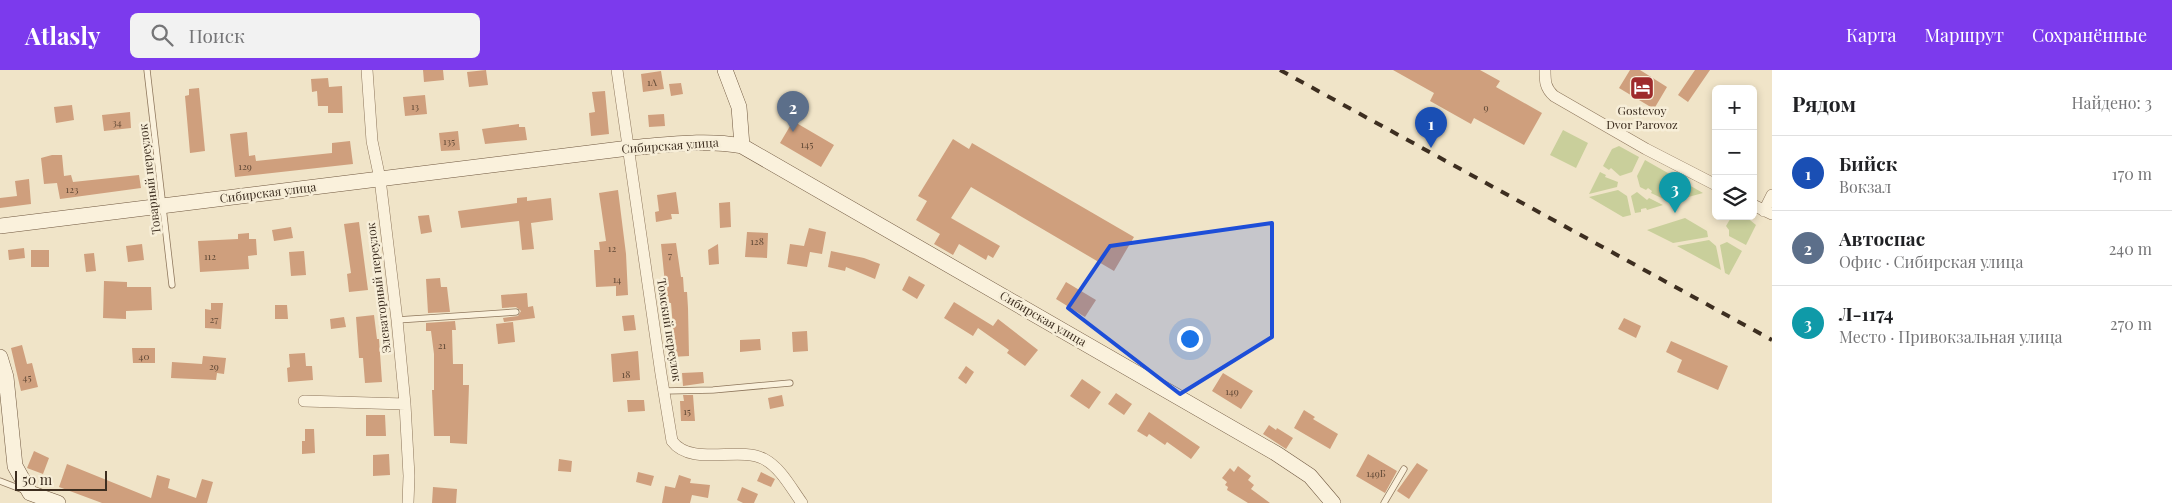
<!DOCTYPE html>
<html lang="ru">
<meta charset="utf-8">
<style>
:root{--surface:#fff;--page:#f2f2f2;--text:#202124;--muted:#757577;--line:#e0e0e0;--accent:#7c3aed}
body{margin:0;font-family:"Playfair Display",serif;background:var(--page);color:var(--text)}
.controls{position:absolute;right:15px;top:15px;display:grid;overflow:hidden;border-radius:8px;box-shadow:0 2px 8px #0003}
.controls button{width:45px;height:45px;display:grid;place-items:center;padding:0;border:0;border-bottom:1px solid var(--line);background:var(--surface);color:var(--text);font:25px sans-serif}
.scale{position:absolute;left:15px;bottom:12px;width:92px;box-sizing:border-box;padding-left:5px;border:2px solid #3d2e20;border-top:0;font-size:14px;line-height:18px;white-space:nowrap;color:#3d2e20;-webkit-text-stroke:4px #f7eed8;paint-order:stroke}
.you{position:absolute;left:1189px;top:268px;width:18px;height:18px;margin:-12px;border:4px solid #fff;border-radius:50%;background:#1a73e8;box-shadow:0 0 0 8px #1a73e833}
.badge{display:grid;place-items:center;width:32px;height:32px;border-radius:50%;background:var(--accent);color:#fff;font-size:16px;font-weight:700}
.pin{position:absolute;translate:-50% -41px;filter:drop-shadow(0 1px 2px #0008)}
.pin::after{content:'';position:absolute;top:26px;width:18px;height:15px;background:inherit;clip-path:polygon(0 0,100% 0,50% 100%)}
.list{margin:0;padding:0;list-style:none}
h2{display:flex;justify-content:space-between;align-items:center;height:65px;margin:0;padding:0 20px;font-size:21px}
h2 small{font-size:16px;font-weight:400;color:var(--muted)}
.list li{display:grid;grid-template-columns:32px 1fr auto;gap:15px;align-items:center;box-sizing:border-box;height:75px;padding:0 20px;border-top:1px solid var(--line)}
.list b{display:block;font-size:19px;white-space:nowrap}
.list p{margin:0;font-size:16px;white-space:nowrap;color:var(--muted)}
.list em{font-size:16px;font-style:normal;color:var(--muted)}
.icon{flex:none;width:28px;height:28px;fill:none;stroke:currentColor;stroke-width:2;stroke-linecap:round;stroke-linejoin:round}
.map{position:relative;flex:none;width:1772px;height:433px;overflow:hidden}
header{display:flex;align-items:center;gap:30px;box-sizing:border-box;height:70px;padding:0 25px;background:var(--accent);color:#fff}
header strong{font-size:24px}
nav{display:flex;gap:28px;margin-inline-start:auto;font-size:18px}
.search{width:350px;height:45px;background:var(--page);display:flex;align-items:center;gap:12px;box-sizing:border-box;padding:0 18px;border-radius:8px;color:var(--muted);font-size:19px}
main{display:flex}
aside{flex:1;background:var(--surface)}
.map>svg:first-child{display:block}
.green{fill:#c9cf9b}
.building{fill:#cf9f7d}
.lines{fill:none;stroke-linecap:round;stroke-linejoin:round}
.lane-casing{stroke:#8d765c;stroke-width:7}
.street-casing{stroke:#8d765c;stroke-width:12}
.secondary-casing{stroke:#6f573f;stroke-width:16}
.lane{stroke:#faf1dc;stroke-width:5.5}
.street{stroke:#faf1dc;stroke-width:11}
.secondary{stroke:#faf1dc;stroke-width:15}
.rail{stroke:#3d2e20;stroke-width:4;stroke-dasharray:9 9;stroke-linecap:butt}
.marked{fill:#1d4ed8;fill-opacity:0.2;stroke:#1d4ed8;stroke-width:4;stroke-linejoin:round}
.labels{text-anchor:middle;stroke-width:5;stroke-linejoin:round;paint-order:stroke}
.number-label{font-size:10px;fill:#624a37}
.poi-label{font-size:12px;fill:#3d2e20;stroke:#f7eed8}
.street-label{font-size:12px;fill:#3d2e20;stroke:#f7eed8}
</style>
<header>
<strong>Atlasly</strong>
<div class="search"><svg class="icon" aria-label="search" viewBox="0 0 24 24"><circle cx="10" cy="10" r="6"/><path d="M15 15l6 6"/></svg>Поиск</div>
<nav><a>Карта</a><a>Маршрут</a><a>Сохранённые</a></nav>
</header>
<main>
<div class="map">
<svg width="1772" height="433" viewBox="0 0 1772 433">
<rect width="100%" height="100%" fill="#f0e4c8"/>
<path class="green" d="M1563 60 1588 73 1576 98 1550 85Z
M1619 76 1639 87 1632 102 1620 106 1611 98 1609 100 1603 96 1612 79Z
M1645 90 1703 123 1670 132 1651 123 1652 121 1648 118 1646 120 1640 117 1637 106Z
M1600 102 1606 105 1605 107 1618 112 1617 117 1589 124Z
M1618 120 1627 126 1631 145 1623 147 1589 127Z
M1637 122 1647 130 1649 128 1663 135 1647 140 1646 138 1641 139V142L1635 143 1631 126Z
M1732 146H1745L1756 155 1746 175 1729 166V160L1726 156Z
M1685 148 1707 161 1708 167 1673 173 1647 160Z
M1709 170 1716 176 1721 200 1677 176Z
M1727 172 1742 181 1729 205 1725 203 1720 175Z"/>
<path class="building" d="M423 0H443L444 10 424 12Z
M486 0 488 15 469 17 467 2Z
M1393 0H1480L1500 11 1496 17 1542 43 1524 75 1474 48 1471 54 1430 31 1434 23Z
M1630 0H1640L1667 17 1654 39 1619 18Z
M1695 0H1710L1688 32 1678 25Z
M661 1 664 19 643 22 641 4Z
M328 8 329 17 342 16 343 43H328V36H318L317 21 312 22 311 9Z
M681 13 683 24 671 26 669 14Z
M199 18 205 81 190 83 185 26 189 25V19Z
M605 21 609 64 591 66 589 43 595 42 592 22Z
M425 25 427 44 405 46 403 27Z
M72 35 74 50 56 53 54 37Z
M130 42 131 58 104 61 102 45Z
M664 44 665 56 649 57 648 45Z
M793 51 834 75 821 97 780 73Z
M519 54V57H525L527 70 485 74 482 59Z
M458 61 460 80 441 81 439 63Z
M247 62 249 86 255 85 256 91 332 83V73L350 71 353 94 235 107 230 64Z
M953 69 969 79 972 73 1134 167 1114 201 971 117 951 148 1000 176 993 188 988 185 986 190 959 174 953 185 934 174 940 164 916 150 927 131 918 126Z
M52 85H62L64 106 71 105 73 112 139 105 141 118 60 129 57 113 44 114 41 88Z
M29 109 31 134 0 138V128L17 126 15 111Z
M618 120 626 184 628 225 616 226V216L596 217 594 180H600L599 172 606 171 599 123Z
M676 122 679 144H671L672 149 656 152 655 142 659 141 657 125Z
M527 127V131L551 128 553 150 531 153 534 179 522 180 519 151 461 158 458 141 517 133V128Z
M730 132 731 157 720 158 719 133Z
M429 145 432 162 421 164 418 146Z
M359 152 368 220 349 222 347 204 351 203 344 154Z
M291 157 293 168 274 171 272 160Z
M809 158 826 162 822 184 810 182 807 197 787 194 790 174 804 176Z
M747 162 768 163 767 188 745 187Z
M249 163V169H256L257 185 248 186 249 199 200 202 198 171 238 169V164Z
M676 173 681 207H683L684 222H687L688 238 689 286 671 287 670 269H674L671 233H667L661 174Z
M142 174 144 190 128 192 126 176Z
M718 174 719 194 709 195 708 180Z
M24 178 25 188 9 190 8 180Z
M31 180H49V197H31Z
M304 181 306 205 291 206 289 182Z
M831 181 864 188 880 194 875 209 846 197 845 201 828 197Z
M94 183 96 201 86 202 84 184Z
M909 206 925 215 917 229 902 220Z
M440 208 441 217H447L450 242 428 243 426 209Z
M104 211 127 212V217H151L152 240 126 241V249L103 248Z
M1066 212 1096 230 1085 247 1056 229Z
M527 223 528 237 533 236 535 248 504 252 503 248 518 246 521 241 516 237 502 238 501 225Z
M954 232 993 256 998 249 1038 280 1025 296 1007 283 1009 280 978 258 973 266 944 248Z
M211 233H223L221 259 205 258V239L211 240Z
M275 235H287L288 249H275Z
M374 245 377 269H379L382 312 365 313 363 288H359L356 247Z
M634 245 636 260 624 261 622 246Z
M344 247 346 257 331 259 330 249Z
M1624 248 1641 256 1636 268 1618 259Z
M455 251 456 260H452L453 294H463V315H469L467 374 450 373V366H434L432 320H434V284L431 261H426V253Z
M513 252 515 272 498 274 496 254Z
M807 261 808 281 793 282 792 262Z
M760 269 761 280 740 282V270Z
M1671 271 1728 296 1718 320 1677 302 1682 290 1666 282Z
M22 275 27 294 32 293 38 317 21 321 11 278Z
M132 278H155V293H133Z
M638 281 640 310 613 312 611 284Z
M305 283 306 296H312L313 310 288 312 287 298 290 297 289 284Z
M203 286 226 288 224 304 217 303 216 310 171 308 172 292 202 294Z
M966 296 974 302 966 314 958 308Z
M703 302 704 313 683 316 682 303Z
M1223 303 1253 321 1241 339 1212 321Z
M1082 309 1101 322 1089 339 1070 326Z
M1116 323 1132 334 1124 345 1108 334Z
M683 325H693L695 351H681L680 331H684Z
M782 325 784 336 770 339 768 328Z
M627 330H644L645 341 628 342Z
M1304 340 1315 347 1313 349 1338 364 1330 379 1294 358Z
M1149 342 1200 377 1191 389 1167 372 1165 375 1149 364 1147 367 1137 361Z
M366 345H385L386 366H366Z
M1269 355 1276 360 1277 358 1293 368 1286 379 1263 364Z
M305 359H314L315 383 302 384V371H305Z
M34 381 49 388 43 404 27 398Z
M389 384 390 405 373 406V385Z
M1368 384 1397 401 1385 423 1356 406Z
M559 389 572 391 571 402 558 401Z
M1417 393 1428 400 1409 429 1397 421Z
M67 394 151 428 157 405 170 409 168 418 196 428 202 409 213 412 207 433H102L59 417Z
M1238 396 1251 406 1248 410 1254 415 1251 419 1270 433H1248L1227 420 1228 417 1225 415 1227 412 1222 408 1230 398 1234 402Z
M638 402 654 406 651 416 636 412Z
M761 402 775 409 771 417 757 411Z
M679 405 691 409 690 413 710 415 708 428 692 425 690 433H662L665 416 675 418Z
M433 417 457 419 456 433H432Z
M742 417 758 424 754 433H743L737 430Z"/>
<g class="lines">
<defs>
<path id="lane" d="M147 0 172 215
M397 250 516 242
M664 321 713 320 790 313
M0 411 26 421
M1384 433 1404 399"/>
<path id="street" d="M367 0 372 71 380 109 397 250 405 334 409 406 408 433
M617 0 661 304 672 371C691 397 739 376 764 389 781 398 791 418 802 433
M1545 0C1545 11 1545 18 1554 26L1646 79 1716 115
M1753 135 1772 144
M1764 141 1772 125
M304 331 405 334"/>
<path id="secondary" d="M725 0 739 37 742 76
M0 156 629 78C667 75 705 69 742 76L1277 384 1310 406 1333 433
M0 287 6 307 15 396 30 423 58 433"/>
</defs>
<use href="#lane" class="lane-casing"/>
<use href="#street" class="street-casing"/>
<use href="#secondary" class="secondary-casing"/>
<use href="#lane" class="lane"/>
<use href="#street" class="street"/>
<use href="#secondary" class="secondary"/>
<path class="rail" d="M1280 0 1772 270"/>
</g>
<path class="marked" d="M1272 153V267L1180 324 1068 238 1110 176Z"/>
<defs>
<symbol id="hotel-square" viewBox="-11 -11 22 22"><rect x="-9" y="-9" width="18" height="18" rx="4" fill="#9e2a2b" stroke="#f7eed8"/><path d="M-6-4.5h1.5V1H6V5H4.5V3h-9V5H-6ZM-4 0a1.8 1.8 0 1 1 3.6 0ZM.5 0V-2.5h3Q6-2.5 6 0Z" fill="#fff"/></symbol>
</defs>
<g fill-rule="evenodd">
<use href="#hotel-square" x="1628" y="4" width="28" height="28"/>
</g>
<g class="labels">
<g class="number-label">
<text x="652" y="16">1А</text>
<text x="415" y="40">13</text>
<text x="1486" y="41">9</text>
<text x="117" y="56">34</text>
<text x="449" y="75">135</text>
<text x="807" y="78">145</text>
<text x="245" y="100">129</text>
<text x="72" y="123">123</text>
<text x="757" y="175">128</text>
<text x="612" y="182">12</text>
<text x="670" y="189">7</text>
<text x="210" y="190">112</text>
<text x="617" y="213">14</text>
<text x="214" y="253">27</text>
<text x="442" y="279">21</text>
<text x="144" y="290">40</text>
<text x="214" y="300">29</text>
<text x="626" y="308">18</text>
<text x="27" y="311">45</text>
<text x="1232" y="325">149</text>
<text x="687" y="345">15</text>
<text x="1376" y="407">149Б</text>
</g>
<g class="poi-label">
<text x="1642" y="45">Gostevoy<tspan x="1642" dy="14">Dvor Parovoz</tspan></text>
</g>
<g class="street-label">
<text transform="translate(670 76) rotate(-4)" y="4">Сибирская улица</text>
<text transform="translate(150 109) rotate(-97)" y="4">Товарный переулок</text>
<text transform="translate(268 123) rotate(-7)" y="4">Сибирская улица</text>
<text transform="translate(379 218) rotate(-97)" y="4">Элеваторный переулок</text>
<text transform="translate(1043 249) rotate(30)" y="4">Сибирская улица</text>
<text transform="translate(669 260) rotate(81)" y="4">Томский переулок</text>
</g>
</g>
</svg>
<div class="controls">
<button>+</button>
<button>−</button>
<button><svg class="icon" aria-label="layers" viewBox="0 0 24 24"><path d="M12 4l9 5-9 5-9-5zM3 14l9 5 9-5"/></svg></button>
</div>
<div class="scale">50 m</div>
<div class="you"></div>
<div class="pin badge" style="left:1431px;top:78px;background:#1a4fb4">1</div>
<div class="pin badge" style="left:793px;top:62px;background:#5c6f8a">2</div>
<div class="pin badge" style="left:1675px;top:143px;background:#0f9aa8">3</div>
</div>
<aside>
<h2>Рядом<small>Найдено: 3</small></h2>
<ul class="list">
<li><span class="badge" style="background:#1a4fb4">1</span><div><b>Бийск</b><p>Вокзал</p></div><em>170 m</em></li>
<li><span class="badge" style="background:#5c6f8a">2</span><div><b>Автоспас</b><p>Офис · Сибирская улица</p></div><em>240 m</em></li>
<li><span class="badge" style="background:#0f9aa8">3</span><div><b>Л-1174</b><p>Место · Привокзальная улица</p></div><em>270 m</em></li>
</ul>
</aside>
</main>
